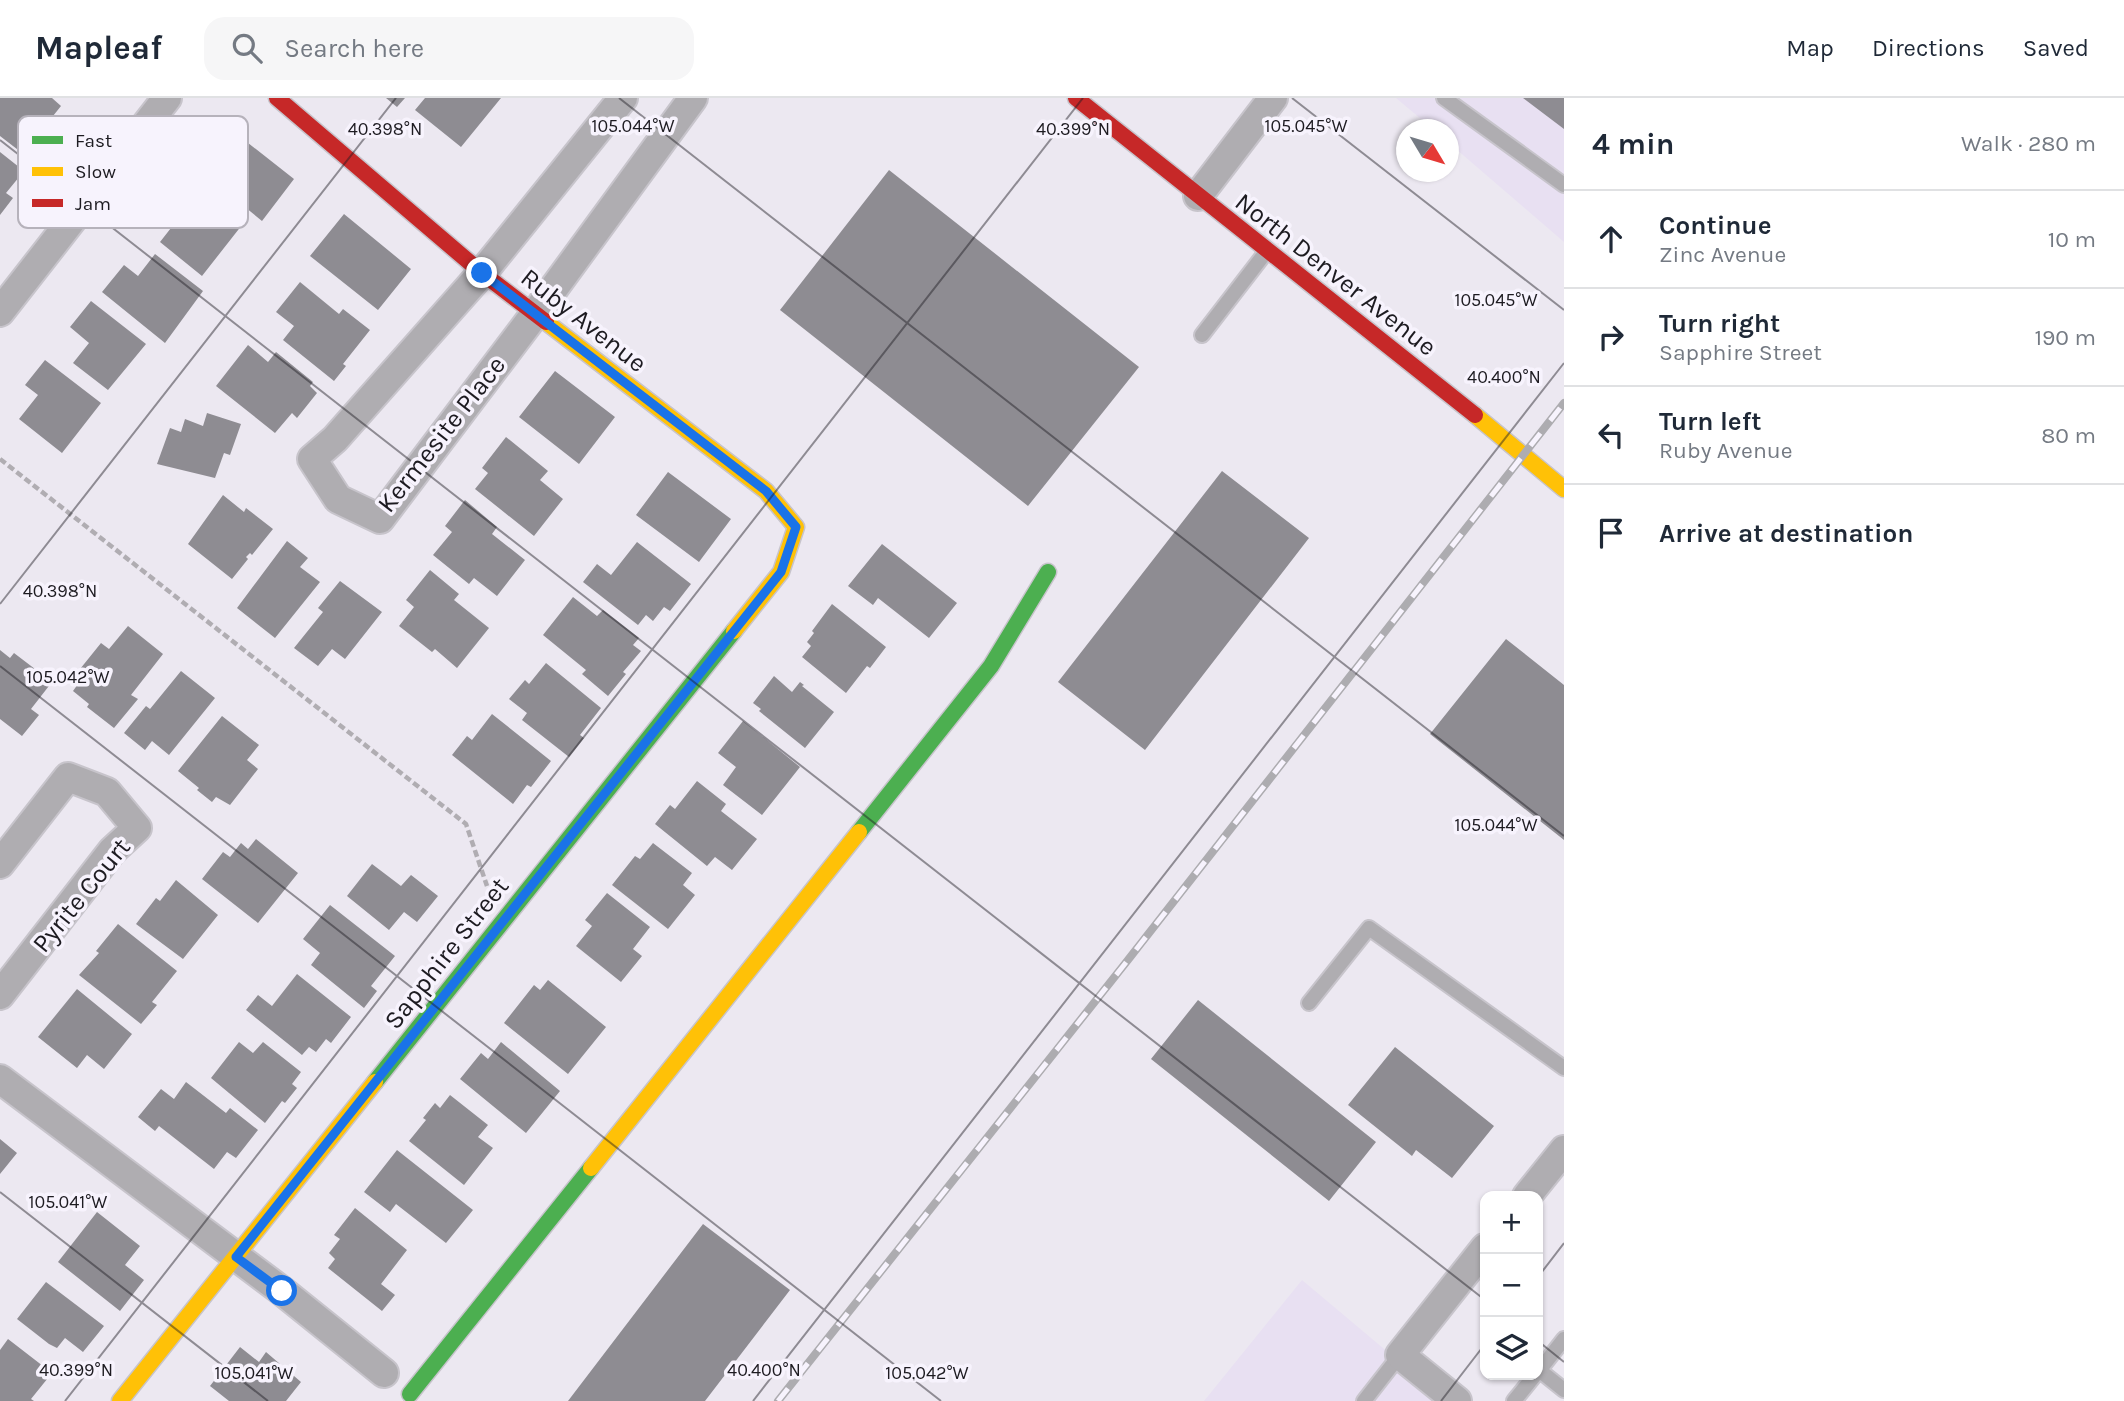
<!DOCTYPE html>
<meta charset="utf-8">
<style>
:root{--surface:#fff;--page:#f6f6f7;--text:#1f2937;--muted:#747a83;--line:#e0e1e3}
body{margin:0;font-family:Karla,sans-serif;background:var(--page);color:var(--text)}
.controls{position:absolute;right:21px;bottom:21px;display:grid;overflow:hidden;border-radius:14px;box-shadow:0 2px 5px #0004}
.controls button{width:63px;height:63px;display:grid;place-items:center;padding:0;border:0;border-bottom:2px solid var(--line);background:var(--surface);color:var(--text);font:35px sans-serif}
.compass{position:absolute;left:1396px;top:21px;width:63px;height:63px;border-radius:50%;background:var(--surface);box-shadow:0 2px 5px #0004;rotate:128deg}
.stop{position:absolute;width:21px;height:21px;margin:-16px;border:5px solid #1a73e8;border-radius:50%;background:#fff}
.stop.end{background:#1a73e8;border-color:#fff;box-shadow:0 2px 7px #0008}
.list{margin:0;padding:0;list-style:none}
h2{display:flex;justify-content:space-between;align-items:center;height:91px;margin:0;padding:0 28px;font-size:30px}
h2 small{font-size:23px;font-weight:400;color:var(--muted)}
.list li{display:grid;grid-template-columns:46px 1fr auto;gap:21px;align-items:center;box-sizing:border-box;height:98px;padding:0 28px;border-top:2px solid var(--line)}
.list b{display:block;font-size:26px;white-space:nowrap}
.list p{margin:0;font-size:23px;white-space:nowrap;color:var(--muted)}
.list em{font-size:23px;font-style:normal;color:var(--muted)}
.icon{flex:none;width:38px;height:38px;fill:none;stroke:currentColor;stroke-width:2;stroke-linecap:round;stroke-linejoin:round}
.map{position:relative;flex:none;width:1564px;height:1303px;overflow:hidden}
header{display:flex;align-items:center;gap:42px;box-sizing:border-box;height:98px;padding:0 35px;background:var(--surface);border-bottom:2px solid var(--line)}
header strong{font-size:33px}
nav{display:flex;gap:38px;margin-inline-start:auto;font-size:24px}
.search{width:490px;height:63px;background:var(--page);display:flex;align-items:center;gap:18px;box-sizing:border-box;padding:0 24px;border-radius:21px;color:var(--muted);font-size:26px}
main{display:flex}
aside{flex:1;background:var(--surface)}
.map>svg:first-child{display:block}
.built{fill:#e8e0f2}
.building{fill:#8e8c92}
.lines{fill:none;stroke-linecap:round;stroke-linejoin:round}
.lane-casing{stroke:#c7c4cb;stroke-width:18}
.street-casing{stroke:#c7c4cb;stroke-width:32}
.fast-casing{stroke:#c7c4cb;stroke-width:19}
.slow-casing{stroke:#c7c4cb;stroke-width:19}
.jam-casing{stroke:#c7c4cb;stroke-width:19}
.path{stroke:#b0adb2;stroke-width:4.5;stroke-dasharray:7 3.5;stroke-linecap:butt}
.lane{stroke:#afadb1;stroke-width:14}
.street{stroke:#afadb1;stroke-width:28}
.fast{stroke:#4caf50;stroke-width:16}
.slow{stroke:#ffc107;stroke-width:16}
.jam{stroke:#c62828;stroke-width:16}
.rail-casing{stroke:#adacb0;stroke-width:8}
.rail{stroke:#f7f3fd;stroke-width:5;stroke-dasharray:16;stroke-linecap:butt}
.route{stroke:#1a73e8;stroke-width:9}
.ticks{fill:none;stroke:#1d1b21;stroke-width:2;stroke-opacity:0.45}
.labels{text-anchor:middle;stroke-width:7;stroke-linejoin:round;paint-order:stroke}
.street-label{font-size:26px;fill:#1d1b21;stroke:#f7f3fd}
.key{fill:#f7f3fd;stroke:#b6b2bb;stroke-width:2}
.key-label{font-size:19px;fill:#1d1b21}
.ticks-label{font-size:18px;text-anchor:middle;fill:#1d1b21;stroke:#f7f3fd;stroke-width:7;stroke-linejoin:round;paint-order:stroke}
</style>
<header>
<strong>Mapleaf</strong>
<div class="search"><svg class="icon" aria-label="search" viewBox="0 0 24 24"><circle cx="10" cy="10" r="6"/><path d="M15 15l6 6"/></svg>Search here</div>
<nav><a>Map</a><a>Directions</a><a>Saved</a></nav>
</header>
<main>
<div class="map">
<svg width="1564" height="1303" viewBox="0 0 1564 1303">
<rect width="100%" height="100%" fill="#ece8f1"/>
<path class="built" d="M1396 0H1564V144L1449 45 1448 32 1433 31Z
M1302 1182 1446 1303H1204Z"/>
<path class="building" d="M0 0H52L61 8 45 28 61 41 39 68 0 38Z
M386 0H405L397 9Z
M425 0H501L461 49 415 12Z
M1523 0H1564V31Z
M238 37 294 81 262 123 224 92 219 99 192 77 213 52 222 59Z
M0 54 24 73 6 95 13 100 0 117Z
M889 72 1139 269 1028 408 780 212Z
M185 82 242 127 202 178 160 144 178 121 163 110Z
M344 116 411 171 378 212 310 158Z
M155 156 203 193 165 245 102 194 124 167 138 178Z
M300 184 339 216 343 211 370 232 343 266 346 268 334 283 283 242 294 228 276 214Z
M91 203 146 246 108 292 73 265 89 245 70 229Z
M248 247 268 264 276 254 313 284 310 288 317 295 297 320 292 315 275 335 216 288Z
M45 262 101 305 62 355 19 321 38 297 25 287Z
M555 273 615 319 579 366 519 319Z
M207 315 241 326 230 357 224 355 215 380 157 366 170 330 181 334 185 321 203 328Z
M506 339 548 373 540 382 563 401 534 438 475 391 488 375 482 370Z
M1222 373 1309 440 1145 652 1058 584Z
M668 374 731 421 699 464 636 417Z
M223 397 244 414 246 410 273 431 252 457 250 455 246 459 248 461 232 481 188 446Z
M465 402 497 429 492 436 525 462 497 498 474 480 469 486 433 457 452 434 445 428Z
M287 443 308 460 300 469 320 484 275 540 237 510Z
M637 444 691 486 670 513 664 509 653 523 646 517 638 527 583 484 597 466 611 477Z
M882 446 957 505 929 540 878 500 873 507 848 488Z
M430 472 459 496 454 502 489 530 457 570 435 551 432 554 399 528 414 509 406 502Z
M340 483 382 514 345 561 332 551 318 568 294 550 323 514 318 510Z
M573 499 597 518 603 512 639 540 633 547 641 553 623 574 626 576 608 598 582 576 586 572 543 537Z
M832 506 886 549 870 570 867 568 846 595 802 559 811 548 807 544 814 535 812 533Z
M128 528 163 556 131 597 138 601 114 630 87 609 89 606 73 593 78 586 72 581 101 545 109 551Z
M1506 541 1564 587V742L1430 636Z
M0 552 10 560 14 555 52 584 31 611 39 617 22 638 0 621Z
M546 565 601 610 580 637 584 640 569 659 522 622 527 615 509 601 525 582 529 586Z
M181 573 215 600 169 657 152 643 145 652 124 635 146 608 150 611Z
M774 578 792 594 800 584 804 587 802 588 834 614 805 650 759 613 761 611 753 605Z
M492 616 551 663 531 689 527 687 513 706 452 657 467 638 472 642Z
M222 618 259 647 247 662 258 671 230 707 216 699 212 704 197 692 199 690 178 673Z
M743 623 800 669 762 717 723 687 736 669 718 655Z
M697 683 726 706 721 713 757 741 732 772 715 759 707 768 655 726 670 707 675 711Z
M256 741 298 775 258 825 202 781 223 754 230 759 241 745 248 751Z
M653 745 692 775 683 787 695 797 668 831 612 787 635 758 640 761Z
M372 766 401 788 411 777 438 798 417 824 404 814 389 832 347 798Z
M176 782 218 817 183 861 136 826 156 800 160 803Z
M607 795 650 829 633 851 642 858 621 884 576 848 592 828 585 822Z
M330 807 395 858 371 888 377 893 364 910 311 867 320 855 303 841Z
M118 826 177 873 152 904 157 907 141 926 79 877 99 855 96 853Z
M297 876 351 919 331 945 326 941 316 954 309 949 302 957 246 912 258 897 272 908Z
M548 882 606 929 568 976 504 925 534 887 540 892Z
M77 891 132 936 104 971 87 957 77 970 38 939Z
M1198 902 1376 1044 1329 1103 1151 961Z
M239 944 253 955 263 944 301 974 292 986 297 990 285 1005 282 1003 265 1025 211 980Z
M501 944 560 993 526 1035 460 981 481 955 488 961Z
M1395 949 1494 1028 1452 1080 1416 1052 1412 1058 1348 1007Z
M186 984 226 1015 230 1010 258 1032 236 1060 227 1054 214 1071 159 1028 155 1033 138 1019 161 991 174 1001Z
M450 997 488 1027 478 1039 493 1050 464 1087 409 1043 426 1022 423 1020 435 1005 440 1010Z
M0 1041 17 1055 0 1076Z
M397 1052 473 1112 446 1145 396 1106 390 1114 364 1094Z
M355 1110 407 1152 381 1186 395 1197 382 1213 328 1170 335 1161 329 1155 340 1141 334 1137Z
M97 1114 140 1148 125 1167 144 1182 120 1213 58 1164Z
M703 1126 790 1192 705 1303H568Z
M46 1184 104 1228 83 1254 65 1240 57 1250 49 1246 17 1221Z
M8 1241 52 1275 31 1301 34 1303H0V1252Z
M240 1249 259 1264 266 1254 301 1284 286 1303H229L210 1288Z"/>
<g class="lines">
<defs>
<path id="lane" d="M1444 0 1564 87
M1202 237 1266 154
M1309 905 1369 830 1564 970
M1539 1272 1564 1292
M1538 1274 1564 1241
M1364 1303 1400 1257
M1514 1303 1535 1277"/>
<path id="street" d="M623 0 482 175 335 341 312 361 338 401 380 421 535 216 693 0
M1198 98 1273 0
M0 214 167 0
M0 766 68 679 107 694 137 730 112 753 0 897
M0 981 282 1193 384 1275
M1527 1098 1564 1052
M1457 1303 1400 1257 1485 1150"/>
<path id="fast" d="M859 734 991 568 1048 474
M375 984 734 533
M410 1296 591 1070"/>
<path id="slow" d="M546 224 766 393 796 429 781 474 734 533
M1475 317 1564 391
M591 1070 859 734
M120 1303 375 984"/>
<path id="jam" d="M277 0 482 175 546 224
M1076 0 1475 317"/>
</defs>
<use href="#lane" class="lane-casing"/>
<use href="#street" class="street-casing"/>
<use href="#fast" class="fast-casing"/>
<use href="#slow" class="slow-casing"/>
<use href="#jam" class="jam-casing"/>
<path class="path" d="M0 361 466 726 487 788"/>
<use href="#lane" class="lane"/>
<use href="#street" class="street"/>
<use href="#fast" class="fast"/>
<use href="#slow" class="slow"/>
<use href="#jam" class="jam"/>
<defs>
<path id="rail" d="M778 1303 1124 867 1564 305"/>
</defs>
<use href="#rail" class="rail-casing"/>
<use href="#rail" class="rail"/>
</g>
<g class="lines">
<path class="route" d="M282 1193 236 1159 781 474 796 429 766 393 482 175"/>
</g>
<path class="ticks" d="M619 0 1564 738M1292 0 1564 212M0 42 1485 1202M0 506 396 0M0 568 941 1303M0 1094 268 1303M1538 1179 1564 1145M1538 1243 1564 1264M65 1303 1083 0M753 1303 1564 265M1441 1303 1485 1246"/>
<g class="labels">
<g class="street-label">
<text transform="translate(1336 176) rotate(38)" y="9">North Denver Avenue</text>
<text transform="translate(584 222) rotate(38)" y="9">Ruby Avenue</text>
<text transform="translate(441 336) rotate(-52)" y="9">Kermesite Place</text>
<text transform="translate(81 797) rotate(-51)" y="9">Pyrite Court</text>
<text transform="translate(446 855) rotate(-52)" y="9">Sapphire Street</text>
</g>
</g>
<rect x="18" y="18" width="230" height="112" rx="10" class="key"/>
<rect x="32" y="38" width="31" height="8" fill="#4caf50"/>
<rect x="32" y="69" width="31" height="9" fill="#ffc107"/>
<rect x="32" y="101" width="31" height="8" fill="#c62828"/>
<g class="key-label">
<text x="75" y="49">Fast</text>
<text x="75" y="80">Slow</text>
<text x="75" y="112">Jam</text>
</g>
<g class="ticks-label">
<text x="633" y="34">105.044°W</text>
<text x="1306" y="34">105.045°W</text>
<text x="1073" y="37">40.399°N</text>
<text x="385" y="37">40.398°N</text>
<text x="1496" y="208">105.045°W</text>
<text x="1504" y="285">40.400°N</text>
<text x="60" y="499">40.398°N</text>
<text x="68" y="585">105.042°W</text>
<text x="1496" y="733">105.044°W</text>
<text x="68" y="1110">105.041°W</text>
<text x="76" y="1278">40.399°N</text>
<text x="764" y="1278">40.400°N</text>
<text x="254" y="1281">105.041°W</text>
<text x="927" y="1281">105.042°W</text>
</g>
</svg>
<div class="controls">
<button>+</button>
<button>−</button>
<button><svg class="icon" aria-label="layers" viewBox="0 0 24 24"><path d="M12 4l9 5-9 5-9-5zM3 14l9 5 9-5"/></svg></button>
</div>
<svg class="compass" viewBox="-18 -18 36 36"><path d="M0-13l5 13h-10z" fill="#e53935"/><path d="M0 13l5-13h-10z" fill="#747a83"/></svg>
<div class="stop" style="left:282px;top:1193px"></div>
<div class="stop end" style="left:482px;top:175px"></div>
</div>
<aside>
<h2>4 min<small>Walk · 280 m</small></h2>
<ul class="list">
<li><svg class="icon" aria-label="ahead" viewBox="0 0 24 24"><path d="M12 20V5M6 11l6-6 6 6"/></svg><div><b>Continue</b><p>Zinc Avenue</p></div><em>10 m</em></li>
<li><svg class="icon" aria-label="right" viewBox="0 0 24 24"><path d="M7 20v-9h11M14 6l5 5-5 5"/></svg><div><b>Turn right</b><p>Sapphire Street</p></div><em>190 m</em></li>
<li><svg class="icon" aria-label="left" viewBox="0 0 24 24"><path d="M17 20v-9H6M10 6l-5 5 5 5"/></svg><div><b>Turn left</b><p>Ruby Avenue</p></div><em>80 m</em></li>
<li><svg class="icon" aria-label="arrive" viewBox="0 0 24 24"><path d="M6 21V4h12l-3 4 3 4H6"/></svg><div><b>Arrive at destination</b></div></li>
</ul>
</aside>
</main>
